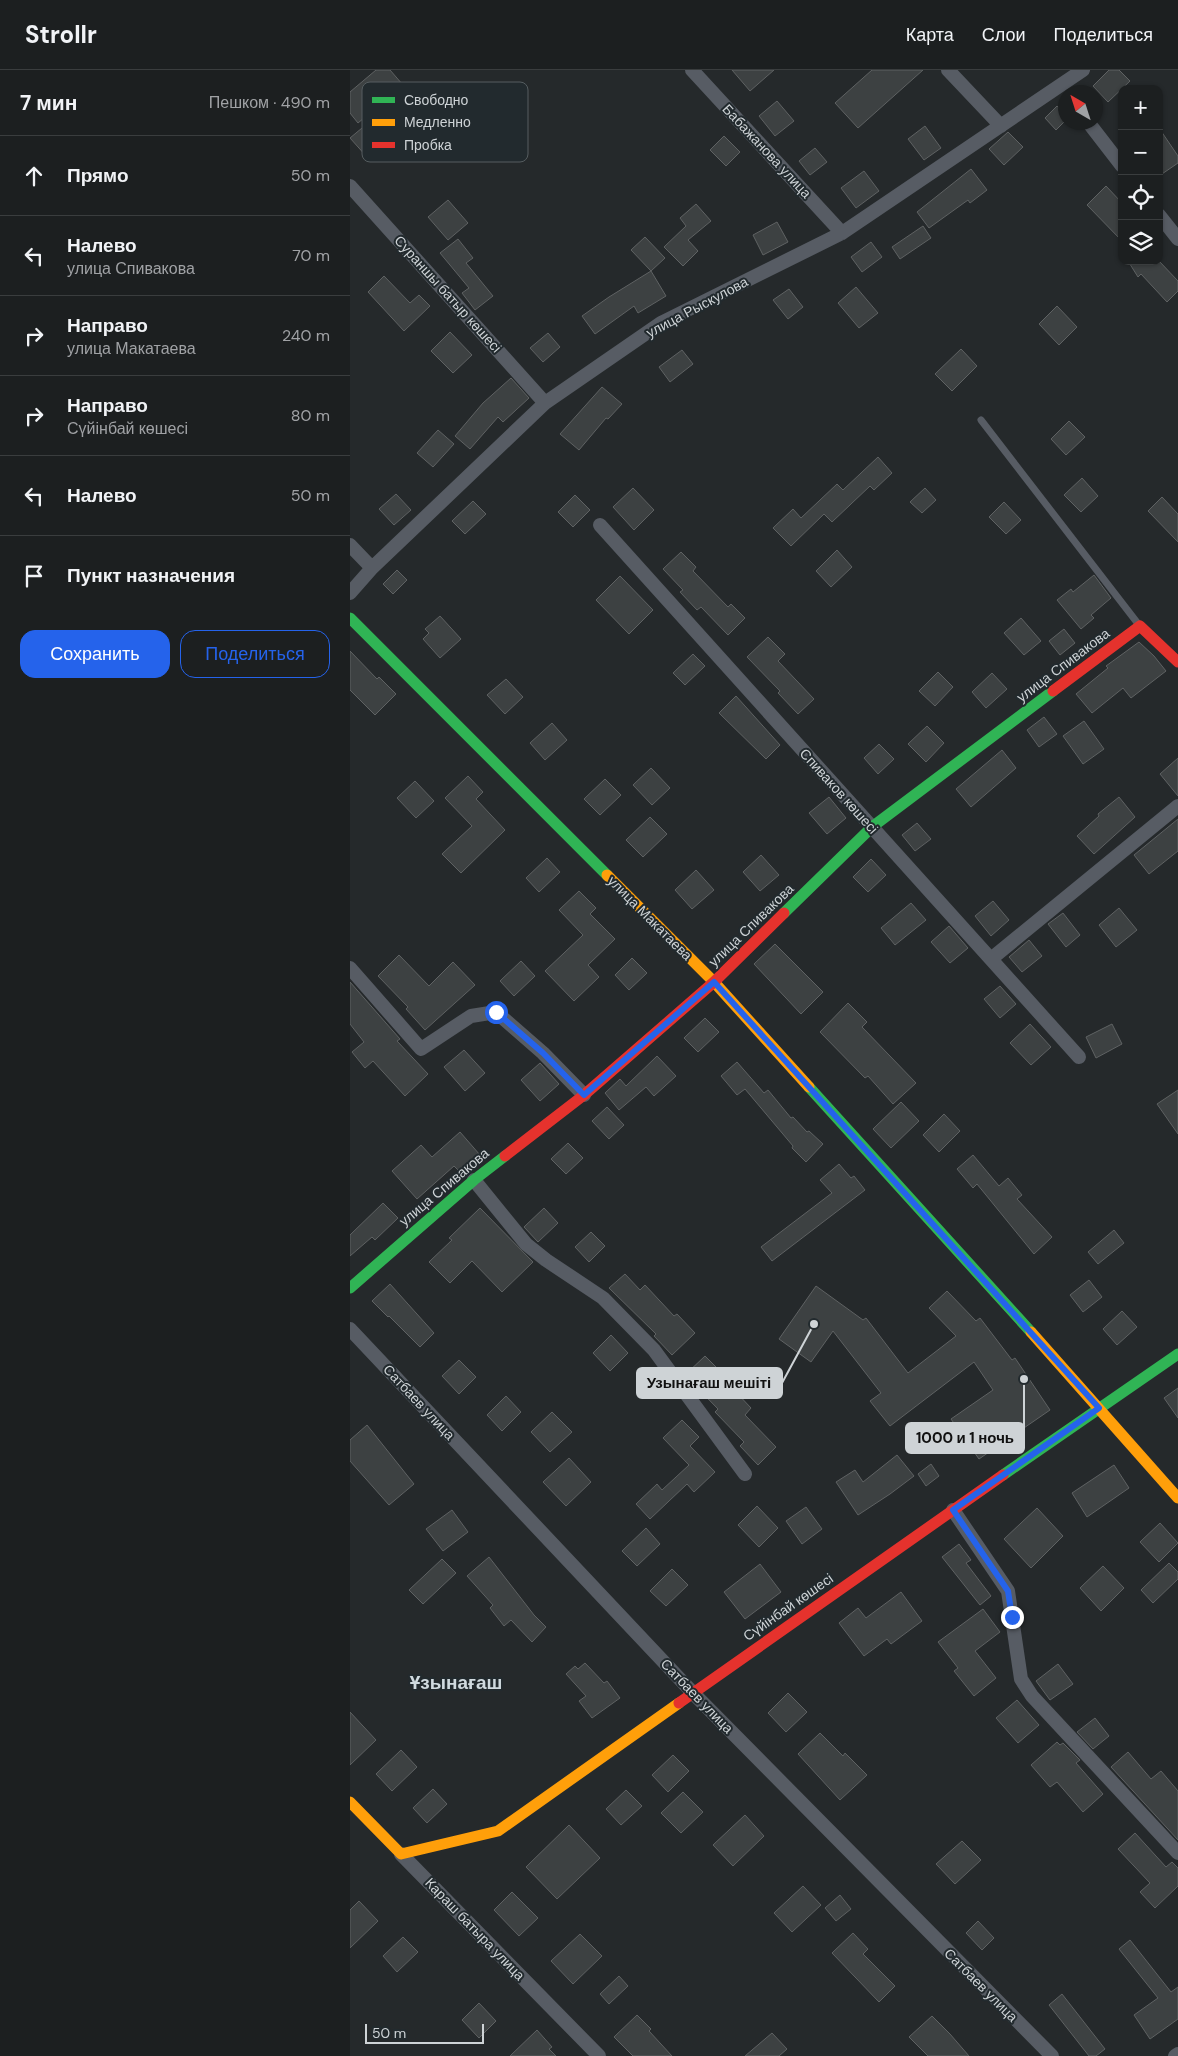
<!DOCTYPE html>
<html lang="ru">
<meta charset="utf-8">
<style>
:root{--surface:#1c1f20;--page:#292c2d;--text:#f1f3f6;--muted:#a0a2a5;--line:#3a3d3e;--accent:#2563eb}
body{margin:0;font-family:"DM Sans",sans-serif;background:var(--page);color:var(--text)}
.controls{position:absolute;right:15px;top:15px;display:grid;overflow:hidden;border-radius:10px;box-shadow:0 1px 4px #0004}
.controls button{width:45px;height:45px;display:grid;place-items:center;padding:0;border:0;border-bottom:1px solid var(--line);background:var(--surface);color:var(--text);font:25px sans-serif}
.compass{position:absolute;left:708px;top:15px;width:45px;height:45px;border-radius:50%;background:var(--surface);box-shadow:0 1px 4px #0004;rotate:321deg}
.scale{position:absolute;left:15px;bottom:12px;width:119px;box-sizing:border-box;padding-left:5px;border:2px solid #ced3d6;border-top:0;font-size:14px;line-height:18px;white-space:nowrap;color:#ced3d6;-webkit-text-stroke:4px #222a2e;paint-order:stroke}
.stop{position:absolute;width:15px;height:15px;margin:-11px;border:4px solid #2563eb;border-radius:50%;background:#fff}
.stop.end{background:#2563eb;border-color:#fff;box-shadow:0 1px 5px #0008}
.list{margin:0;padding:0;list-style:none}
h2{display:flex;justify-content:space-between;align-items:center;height:65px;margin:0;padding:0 20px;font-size:21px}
h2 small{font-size:16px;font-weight:400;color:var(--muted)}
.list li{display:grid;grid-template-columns:32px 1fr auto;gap:15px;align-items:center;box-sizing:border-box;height:80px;padding:0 20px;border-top:1px solid var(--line)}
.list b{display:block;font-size:19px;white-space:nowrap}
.list p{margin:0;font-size:16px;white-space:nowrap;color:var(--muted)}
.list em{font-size:16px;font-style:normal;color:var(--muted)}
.actions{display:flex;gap:10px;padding:15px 20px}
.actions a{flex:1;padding:11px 0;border:1px solid var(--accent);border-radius:15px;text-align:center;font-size:18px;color:var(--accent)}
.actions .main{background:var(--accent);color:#fff}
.icon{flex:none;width:28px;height:28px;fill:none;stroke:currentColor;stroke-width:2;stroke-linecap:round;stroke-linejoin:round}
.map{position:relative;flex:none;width:828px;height:1986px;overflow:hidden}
header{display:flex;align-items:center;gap:30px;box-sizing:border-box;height:70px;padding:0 25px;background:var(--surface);border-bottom:1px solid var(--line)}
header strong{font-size:24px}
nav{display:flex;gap:28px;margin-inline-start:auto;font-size:18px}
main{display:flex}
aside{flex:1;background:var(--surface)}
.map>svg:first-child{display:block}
.building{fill:#3d4142;stroke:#5f6263}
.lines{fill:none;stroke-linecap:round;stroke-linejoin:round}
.lane{stroke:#575c64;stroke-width:7}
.street{stroke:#575c64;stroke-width:14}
.fast{stroke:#30b455;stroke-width:11}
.slow{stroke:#ff9f0a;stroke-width:11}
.jam{stroke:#e5322d;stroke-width:11}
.route{stroke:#2563eb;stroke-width:6}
.labels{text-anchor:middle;stroke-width:4;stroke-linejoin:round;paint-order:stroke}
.street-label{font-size:14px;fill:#ced3d6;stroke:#222a2e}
.district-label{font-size:19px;font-weight:bold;fill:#d0dadf;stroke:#222a2e}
.key{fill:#222a2e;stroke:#565d60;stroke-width:1}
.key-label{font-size:14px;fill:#ced3d6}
.leader{fill:none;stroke:#ced3d6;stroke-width:2}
.callout-dot{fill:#ced3d6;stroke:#222a2e;stroke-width:2}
.callout{fill:#ced3d6;stroke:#ced3d6;stroke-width:2}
.callout-label{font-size:15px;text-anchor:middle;font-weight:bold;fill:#111}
</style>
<header>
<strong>Strollr</strong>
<nav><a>Карта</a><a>Слои</a><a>Поделиться</a></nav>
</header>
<main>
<aside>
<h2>7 мин<small>Пешком · 490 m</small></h2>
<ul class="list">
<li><svg class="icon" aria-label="ahead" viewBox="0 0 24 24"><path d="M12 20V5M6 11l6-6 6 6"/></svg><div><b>Прямо</b></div><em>50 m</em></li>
<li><svg class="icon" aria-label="left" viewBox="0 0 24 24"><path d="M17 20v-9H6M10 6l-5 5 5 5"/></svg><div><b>Налево</b><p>улица Спивакова</p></div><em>70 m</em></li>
<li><svg class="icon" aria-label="right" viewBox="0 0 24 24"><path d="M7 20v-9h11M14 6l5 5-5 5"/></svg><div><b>Направо</b><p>улица Макатаева</p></div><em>240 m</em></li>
<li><svg class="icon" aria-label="right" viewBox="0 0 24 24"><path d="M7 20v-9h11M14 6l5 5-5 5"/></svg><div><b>Направо</b><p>Сүйінбай көшесі</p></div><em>80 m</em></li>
<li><svg class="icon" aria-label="left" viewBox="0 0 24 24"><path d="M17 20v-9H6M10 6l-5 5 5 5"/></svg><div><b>Налево</b></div><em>50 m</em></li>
<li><svg class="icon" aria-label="arrive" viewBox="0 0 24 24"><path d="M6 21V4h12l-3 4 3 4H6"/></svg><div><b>Пункт назначения</b></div></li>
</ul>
<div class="actions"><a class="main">Сохранить</a><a>Поделиться</a></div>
</aside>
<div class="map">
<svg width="828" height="1986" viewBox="0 0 828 1986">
<rect width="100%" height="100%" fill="#25292b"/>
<path class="building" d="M26 0H40L53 15 8 53 0 43V22Z
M382 0H424L400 21Z
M522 0H573L508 58 485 33Z
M759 0H769L780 11 758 32 743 16Z
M427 31 444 51 425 66 409 46Z
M707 36 716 44V50L706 60 695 48Z
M18 53 34 72 17 87 0 68Z
M575 56 591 78 574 90 558 69Z
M809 58 828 86V93L809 106Z
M658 62 673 77 654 95 639 79Z
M374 66 390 82 376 96 360 80Z
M465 78 477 92 460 105 449 91Z
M621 99 637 120 620 133 618 130 579 158 567 142Z
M514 101 529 121 506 138 491 118Z
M756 116 772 133V171L737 135Z
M98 130 118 153 98 170 78 147Z
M346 134 361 151 338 170 348 181 333 196 314 177 336 156 330 148Z
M427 152 438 172 413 185 403 165Z
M573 156 581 168 550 189 542 177Z
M295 167 315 188 301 201 281 180Z
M108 169 123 188 116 193 143 226 125 240 112 223 119 218 90 183Z
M521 172 532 187 512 202 501 187Z
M778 191H809L828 211V221L817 232 791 204 788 207Z
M301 201 316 226 288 243 284 236 245 264 232 246 259 227Z
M34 206 60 233 69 225 80 236 54 261 18 222Z
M506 217 528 243 509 258 488 233Z
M439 219 453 237 438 249 423 230Z
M707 236 727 257 709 275 689 254Z
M100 262 122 285 103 303 81 281Z
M198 263 210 277 193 292 180 278Z
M611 279 627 296 602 321 585 304Z
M332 280 343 294 320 312 309 297Z
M161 308 179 328 153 352 148 347 120 379 105 366 133 333Z
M252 317 272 334 258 349 256 348 229 380 210 364Z
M719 351 735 367 716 385 701 369Z
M88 360 104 374 83 397 67 383Z
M528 387 542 403 524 420 520 416 482 452 474 444 441 476 423 458 443 439 451 448 487 414 493 420Z
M732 408 748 426 731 442 714 425Z
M283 418 304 440 284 460 263 437Z
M575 418 586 430 572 443 560 432Z
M46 424 61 440 44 455 29 439Z
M225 425 240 440 223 457 208 442Z
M812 427 828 444V472L798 441Z
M123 431 136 444 115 464 102 451Z
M654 432 671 450 656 464 639 447Z
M487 480 502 497 481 517 466 501Z
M331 482 346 497 343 501 378 537 381 534 395 548 378 565 351 537 347 540 330 522 333 520 313 499Z
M47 500 57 510 43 524 33 514Z
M744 505 761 528 741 545 744 548 731 559 707 530 721 519 723 522Z
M270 506 303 540 279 564 246 530Z
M90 546 111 569 90 588 73 569 79 563 75 559Z
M671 548 691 571 674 585 654 563Z
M714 559 725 573 710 585 699 571Z
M418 567 435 584 428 591 464 629 448 644 428 623 430 621 397 587Z
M789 572 804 586 816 601 781 628 773 618 742 643 726 624 758 598 756 596Z
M0 581 27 609 29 607 46 624 25 645 0 620Z
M343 584 355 596 335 615 323 603Z
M588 602 603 617 585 636 569 621Z
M642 603 657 619 636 638 622 622Z
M156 609 173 627 155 644 137 625Z
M386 626 430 675 416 689 369 643Z
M694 647 707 664 689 677 677 660Z
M734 651 754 679 733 694 713 666Z
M202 653 217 670 195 690 180 673Z
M577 656 594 673 576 692 558 674Z
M529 674 544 689 528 704 514 688Z
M652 680 666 698 621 737 606 719Z
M828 688V726L810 704Z
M301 698 320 718 302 735 283 715Z
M118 706 133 722 126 729 155 760 111 803 92 784 122 756 95 728Z
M255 709 271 725 250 745 234 729Z
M65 711 84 731 66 748 47 728Z
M479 727 496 748 477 764 459 743Z
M769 727 785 747 744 784 727 766 749 746 748 744Z
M300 747 317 764 293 787 276 770Z
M828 749V781L799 804 784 785Z
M567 753 581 769 565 781 552 765Z
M411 785 429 805 410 821 393 802Z
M197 788 210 802 189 822 176 808Z
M521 789 536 805 518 822 503 807Z
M346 800 364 820 342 839 325 820Z
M229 821 246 838 240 844 265 869 238 895 249 907 224 931 195 901 233 865 209 840Z
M643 831 659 850 641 866 625 846Z
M561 833 576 850 545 875 531 858Z
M769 838 787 860 766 877 749 855Z
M713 843 730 865 716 877 698 854Z
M599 856 618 878 600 893 581 872Z
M679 870 692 886 672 902 659 887Z
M425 874 473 922 451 944 404 894Z
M49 885 79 916 103 892 125 915 75 960 56 939 58 937 28 906Z
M282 888 297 903 279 920 265 905Z
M171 891 185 906 164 926 150 911Z
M0 912 50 969 47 971 78 1004 55 1026 23 991 15 998 2 982 14 972 0 954Z
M650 916 666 934 650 948 634 929Z
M498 933 517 952 512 957 566 1013 543 1034 518 1006 515 1008 470 962Z
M355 948 369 962 348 982 334 968Z
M680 954 701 977 681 995 660 973Z
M762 954 772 974 746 988 736 967Z
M114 980 135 1003 115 1021 94 997Z
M307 986 326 1006 304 1026 296 1017 269 1040 255 1023 270 1009 276 1016Z
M387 992 414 1023 418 1020 441 1048 443 1047 457 1062 459 1061 473 1074 456 1092 442 1078 443 1076 395 1019 387 1025 371 1006Z
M190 993 209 1014 190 1031 171 1010Z
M828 1020V1064L807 1034Z
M551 1032 569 1051 541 1078 523 1059Z
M257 1037 274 1055 259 1069 242 1051Z
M594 1044 610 1061 589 1082 573 1065Z
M110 1062 130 1085 110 1102 104 1096 67 1129 42 1101 71 1075 82 1087Z
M218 1073 233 1088 216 1104 201 1089Z
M623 1085 649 1116 658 1108 672 1125 667 1129 702 1167 684 1184 627 1114 623 1118 607 1099Z
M489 1094 501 1108 504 1106 515 1120 422 1191 411 1177 482 1123 470 1110Z
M33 1133 48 1148 25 1170 22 1167 0 1186V1165Z
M130 1138 183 1192 152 1222 122 1191 100 1213 79 1192 102 1170 99 1168Z
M194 1138 208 1153 188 1172 174 1157Z
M764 1160 774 1173 748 1194 738 1182Z
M241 1162 255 1176 239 1192 225 1177Z
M275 1204 290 1220 295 1215 324 1246 327 1244 345 1263 322 1285 304 1266 306 1264 259 1218Z
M739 1210 752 1227 733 1242 720 1225Z
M40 1214 84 1263 70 1277 39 1246 38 1247 22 1231Z
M466 1216 513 1250 516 1248 558 1303 606 1266 579 1238 597 1221 626 1251 630 1248 662 1290 665 1288 700 1340 629 1389 601 1349 643 1320 624 1292 540 1356 520 1331 531 1323 483 1261 461 1292 429 1269Z
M772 1241 787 1257 767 1275 753 1259Z
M261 1265 278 1283 260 1301 243 1283Z
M355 1286 372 1303 370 1305 401 1338 395 1345 426 1377 408 1395 390 1376 394 1372 365 1342 368 1339 335 1305Z
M109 1290 126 1307 109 1324 92 1306Z
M828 1318V1348L814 1328Z
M156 1326 171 1342 152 1361 137 1345Z
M202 1342 222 1362 200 1382 181 1362Z
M332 1350 349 1367 340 1376 365 1402 344 1422 337 1414 300 1449 286 1434 307 1414 312 1420 339 1395 313 1368Z
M17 1355 64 1414 39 1435 0 1391V1370Z
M547 1385 564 1406 540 1424 508 1445 486 1412 505 1400 513 1412Z
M219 1388 241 1412 216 1436 193 1412Z
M581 1394 589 1406 576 1416 568 1404Z
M764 1395 779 1418 737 1447 722 1423Z
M407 1436 428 1458 409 1477 388 1455Z
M456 1437 472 1459 452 1474 436 1451Z
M687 1438 713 1466 681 1498 654 1469Z
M102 1440 118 1462 93 1481 76 1459Z
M810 1453 828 1473 809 1492 790 1472Z
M296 1458 310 1474 287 1496 272 1481Z
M609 1474 621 1490 616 1493 641 1526 630 1535 592 1487Z
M139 1487 184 1545 196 1557 182 1572 161 1550 154 1556 140 1538 143 1535 117 1506Z
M92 1489 106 1503 73 1534 59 1520Z
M819 1493 828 1502V1509L803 1533 791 1520Z
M410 1494 431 1522 395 1549 374 1522Z
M753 1496 774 1518 751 1541 730 1518Z
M322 1499 338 1515 316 1536 300 1521Z
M551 1522 572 1551 541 1574 537 1569 514 1586 489 1553 508 1538 516 1548Z
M633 1539 650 1562 625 1581 646 1608 624 1626 604 1601 608 1598 588 1572Z
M235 1593 254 1613 257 1611 270 1628 242 1648 229 1631 236 1626 216 1604 225 1596 228 1599Z
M708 1594 723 1614 700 1630 686 1611Z
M438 1623 457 1642 436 1662 418 1643Z
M667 1630 689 1655 668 1673 646 1648Z
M0 1642 26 1670 0 1695Z
M745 1648 759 1666 743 1679 727 1662Z
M470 1663 493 1686 495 1683 517 1705 490 1730 448 1684Z
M707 1672 710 1675 713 1673 730 1690 726 1693 753 1724 733 1742 707 1712 700 1717 681 1695Z
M51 1680 67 1697 42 1721 26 1704Z
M778 1682 801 1709 811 1701 828 1721V1770L761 1697Z
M323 1685 339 1701 318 1722 302 1705Z
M83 1719 97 1734 77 1753 63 1738Z
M276 1720 292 1736 271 1755 256 1739Z
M333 1722 353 1742 331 1763 311 1743Z
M395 1745 414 1766 383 1796 363 1775Z
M219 1755 250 1788 207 1829 176 1797Z
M785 1763 816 1797 822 1792 828 1798V1816L805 1838 790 1822 800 1813 768 1779Z
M612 1771 631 1790 605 1814 586 1794Z
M453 1816 471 1835 442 1862 424 1843Z
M162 1822 188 1848 169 1866 144 1840Z
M490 1825 501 1839 486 1851 475 1838Z
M9 1831 28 1851 0 1878V1840Z
M628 1851 644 1868 632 1880 616 1863Z
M503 1863 518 1879 513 1884 545 1916 529 1932 482 1883Z
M230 1864 252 1886 223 1914 201 1891Z
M53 1867 68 1882 47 1902 33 1886Z
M780 1870 821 1922 828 1917V1949L800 1969 784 1945 808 1928 769 1879Z
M269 1906 278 1916 259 1934 250 1924Z
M712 1924 755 1979 746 1986H739L699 1935Z
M129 1933 146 1951 129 1968 112 1950Z
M287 1945 301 1959 299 1961 322 1986H283L264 1967Z
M582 1946 600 1964 619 1986H578L559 1967Z
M187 1960 202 1977 199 1979 206 1986H160Z
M422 1963 437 1979 429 1986H395Z"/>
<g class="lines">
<path class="lane" d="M631 350 789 555"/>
<path class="street" d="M342 0 492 163
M598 0 651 56
M738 52 772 96
M0 116 195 333
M809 145 828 169
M250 455 729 987
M0 475 22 498
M0 523 22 498 195 333 311 253 492 163 733 0
M641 889 828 736
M0 898 71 979 121 946 146 942 193 983 234 1025
M124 1110 176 1174 196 1190 253 1228 304 1280 395 1404
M0 1259 343 1623 702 1986
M603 1440 658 1521 671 1609 682 1626 828 1783
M51 1784 249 1986
M825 1986 828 1984"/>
<path class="fast" d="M0 548 257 805
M434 843 522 757 703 621
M459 1017 681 1262
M0 1218 124 1110 155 1086
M653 1405 828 1284"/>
<path class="slow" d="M257 805 364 912 459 1017
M681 1262 828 1428
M0 1732 51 1784 148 1761 329 1633"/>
<path class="jam" d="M703 621 790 556 828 592
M155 1086 234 1025 364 912 434 843
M329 1633 653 1405"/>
</g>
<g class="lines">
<path class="route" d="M146 942 193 983 234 1025 364 912 749 1338 603 1440 658 1521 662 1547"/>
</g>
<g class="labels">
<g class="street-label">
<text transform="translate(417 81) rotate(47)" y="5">Бабажанова улица</text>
<text transform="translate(98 224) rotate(48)" y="5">Сураншы батыр көшесі</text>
<text transform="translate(347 237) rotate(-28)" y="5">улица Рыскулова</text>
<text transform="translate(713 595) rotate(-37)" y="5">улица Спивакова</text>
<text transform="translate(489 721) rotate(48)" y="5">Спиваков көшесі</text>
<text transform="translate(300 848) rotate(45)" y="5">улица Макатаева</text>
<text transform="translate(401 855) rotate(-44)" y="5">улица Спивакова</text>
<text transform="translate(94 1117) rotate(-40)" y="5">улица Спивакова</text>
<text transform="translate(69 1332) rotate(47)" y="5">Сатбаев улица</text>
<text transform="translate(438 1537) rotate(-35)" y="5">Сүйінбай көшесі</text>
<text transform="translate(347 1626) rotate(46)" y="5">Сатбаев улица</text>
<text transform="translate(125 1859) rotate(46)" y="5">Караш батыра улица</text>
<text transform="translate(631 1915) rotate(45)" y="5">Сатбаев улица</text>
</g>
<g class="district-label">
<text x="106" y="1619">Ұзынағаш</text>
</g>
</g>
<rect x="12" y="12" width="166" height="80" rx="8" class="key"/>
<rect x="22" y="27" width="23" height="6" fill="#30b455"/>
<rect x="22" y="49" width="23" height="7" fill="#ff9f0a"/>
<rect x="22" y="72" width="23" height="6" fill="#e5322d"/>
<g class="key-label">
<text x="54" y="35">Свободно</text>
<text x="54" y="57">Медленно</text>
<text x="54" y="80">Пробка</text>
</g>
<path class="leader" d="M464 1254L432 1313M674 1309L674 1368"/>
<g class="callout-dot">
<circle cx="464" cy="1254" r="5"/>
<circle cx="674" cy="1309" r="5"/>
</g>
<g class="callout">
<rect x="287" y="1298" width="145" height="30" rx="5"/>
<rect x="556" y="1353" width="118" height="30" rx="5"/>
</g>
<g class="callout-label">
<text x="359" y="1318">Узынағаш мешіті</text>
<text x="615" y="1373">1000 и 1 ночь</text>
</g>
</svg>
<div class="controls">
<button>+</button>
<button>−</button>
<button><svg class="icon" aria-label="locate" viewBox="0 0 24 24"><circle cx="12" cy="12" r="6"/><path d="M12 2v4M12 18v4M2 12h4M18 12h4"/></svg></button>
<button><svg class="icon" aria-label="layers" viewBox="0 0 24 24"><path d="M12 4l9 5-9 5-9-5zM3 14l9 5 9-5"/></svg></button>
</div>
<svg class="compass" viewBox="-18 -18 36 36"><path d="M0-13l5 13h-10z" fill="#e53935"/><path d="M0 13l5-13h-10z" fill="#a0a2a5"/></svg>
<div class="scale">50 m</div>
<div class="stop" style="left:146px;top:942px"></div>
<div class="stop end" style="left:662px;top:1547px"></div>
</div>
</main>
